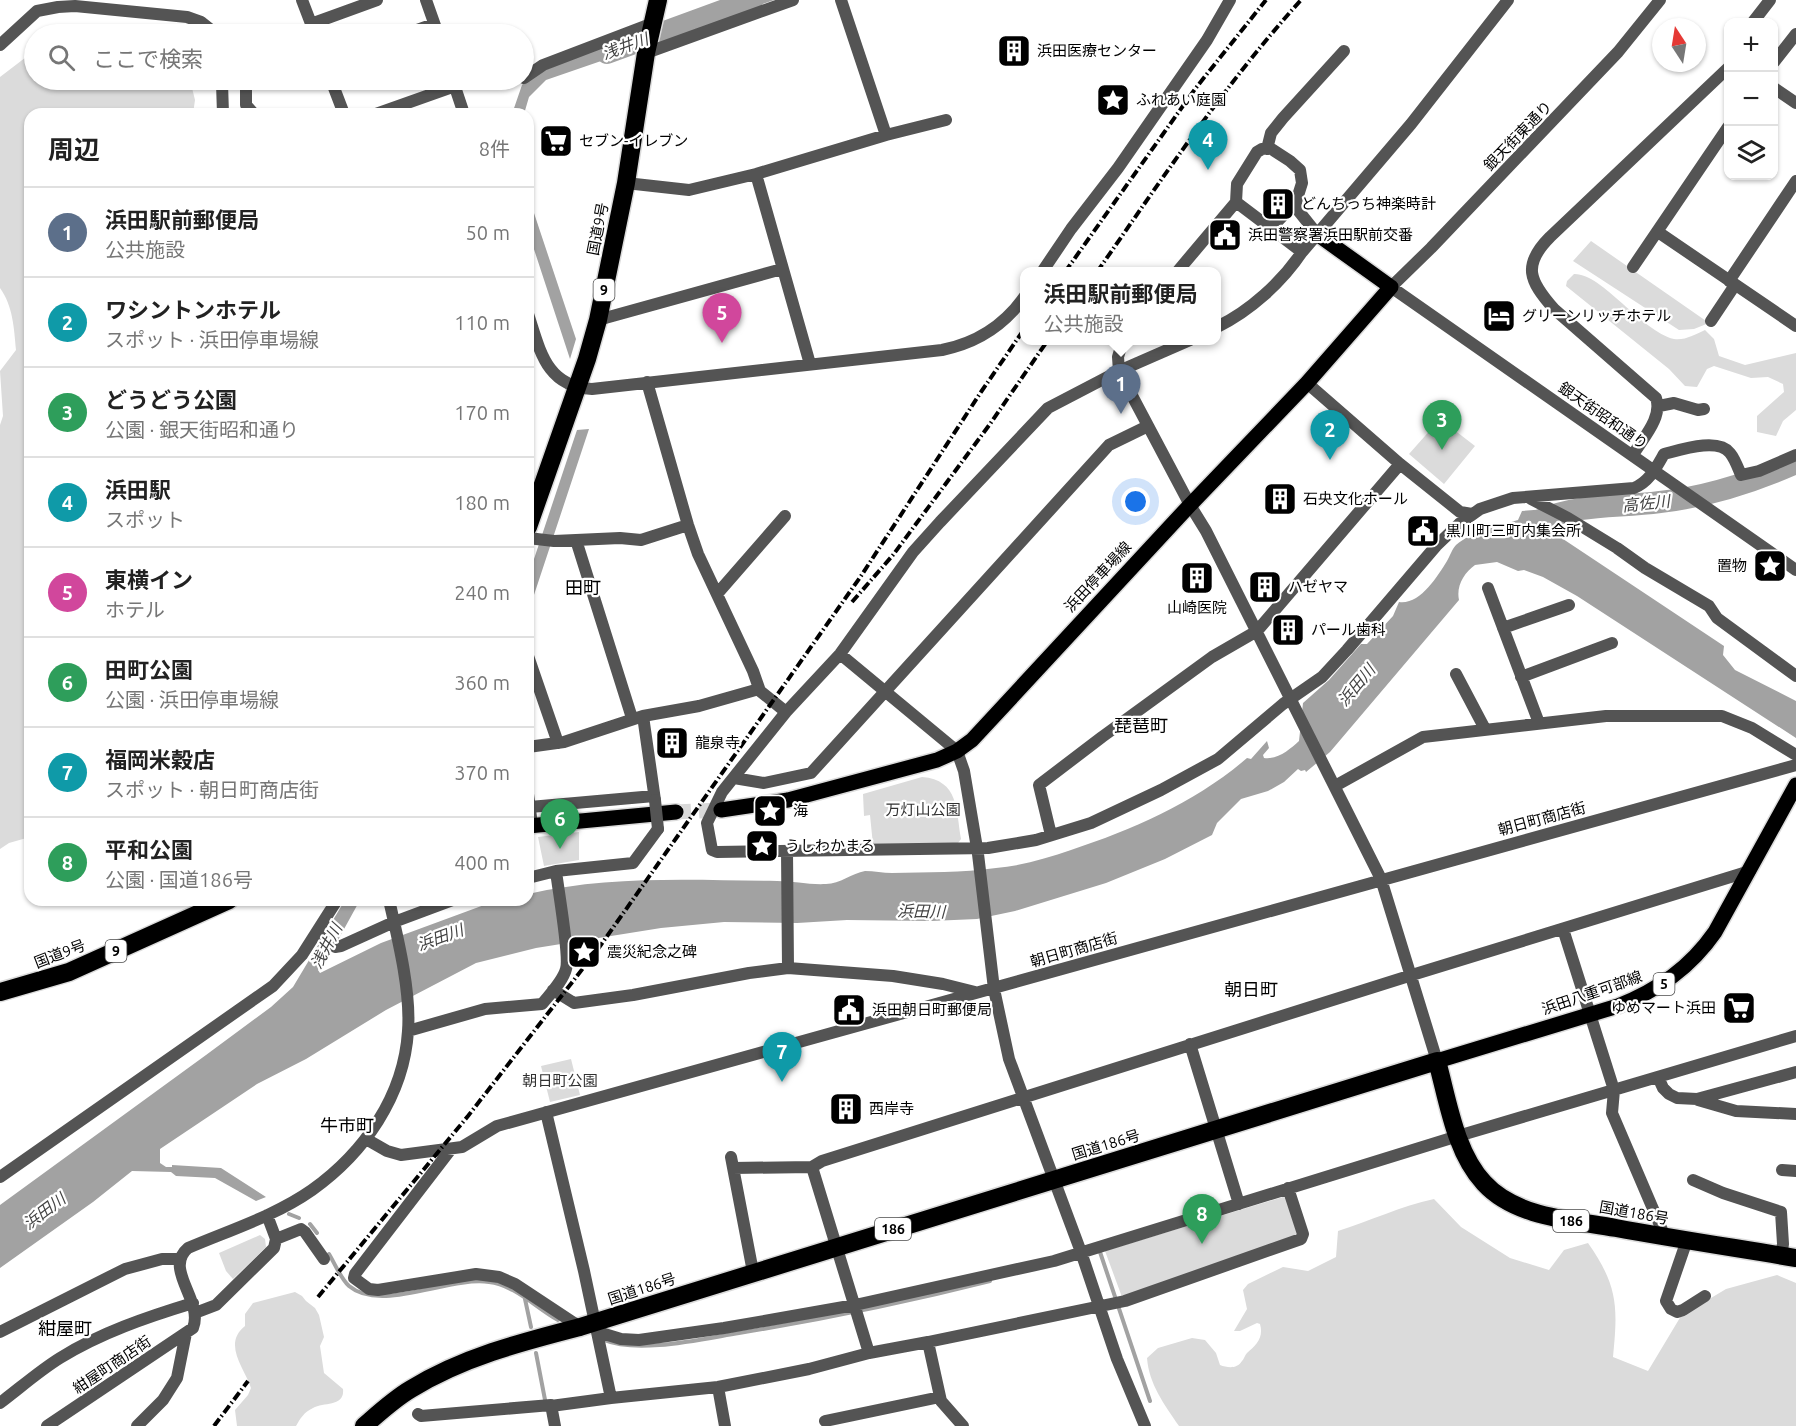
<!DOCTYPE html>
<html lang="ja">
<meta charset="utf-8">
<style>
:root{--surface:#fff;--page:#f2f2f2;--text:#222;--muted:#767676;--line:#e0e0e0;--accent:#000}
body{margin:0;font-family:Ubuntu,"Noto Sans JP",sans-serif;background:var(--page);color:var(--text)}
.controls{position:absolute;right:18px;top:18px;display:grid;overflow:hidden;border-radius:12px;box-shadow:0 2px 4px #0004}
.controls button{width:54px;height:54px;display:grid;place-items:center;padding:0;border:0;border-bottom:2px solid var(--line);background:var(--surface);color:var(--text);font:30px sans-serif}
.compass{position:absolute;left:1652px;top:18px;width:54px;height:54px;border-radius:50%;background:var(--surface);box-shadow:0 2px 4px #0004;rotate:348deg}
.you{position:absolute;left:1136px;top:502px;width:21px;height:21px;margin:-15px;border:4px solid #fff;border-radius:50%;background:#1a73e8;box-shadow:0 0 0 9px #1a73e833}
.badge{display:grid;place-items:center;width:39px;height:39px;border-radius:50%;background:var(--accent);color:#fff;font-size:20px;font-weight:700}
.pin{position:absolute;translate:-50% -50px;filter:drop-shadow(0 2px 3px #0008)}
.pin::after{content:'';position:absolute;top:32px;width:21px;height:18px;background:inherit;clip-path:polygon(0 0,100% 0,50% 100%)}
.popup{position:absolute;left:1020px;top:267px;width:201px;height:78px;box-sizing:border-box;display:grid;place-content:center;border-radius:12px;background:var(--surface);filter:drop-shadow(0 2px 4px #0005);font-size:20px;white-space:nowrap;color:var(--muted)}
.popup b{font-size:22px;color:var(--text)}
.popup::after{content:'';position:absolute;left:50%;top:100%;margin-left:-12px;border:12px solid transparent;border-top-color:var(--surface)}
.list{margin:0;padding:0;list-style:none}
h2{display:flex;justify-content:space-between;align-items:center;height:78px;margin:0;padding:0 24px;font-size:26px}
h2 small{font-size:20px;font-weight:400;color:var(--muted)}
.list li{display:grid;grid-template-columns:39px 1fr auto;gap:18px;align-items:center;box-sizing:border-box;height:90px;padding:0 24px;border-top:2px solid var(--line)}
.list b{display:block;font-size:22px;white-space:nowrap}
.list p{margin:0;font-size:20px;white-space:nowrap;color:var(--muted)}
.list em{font-size:20px;font-style:normal;color:var(--muted)}
.icon{flex:none;width:33px;height:33px;fill:none;stroke:currentColor;stroke-width:2;stroke-linecap:round;stroke-linejoin:round}
.map{position:relative;flex:none;width:1796px;height:1426px;overflow:hidden}
.search{position:absolute;background:var(--surface);box-shadow:0 2px 4px #0004;left:24px;top:24px;width:510px;height:66px;display:flex;align-items:center;gap:15px;box-sizing:border-box;padding:0 21px;border-radius:33px;color:var(--muted);font-size:22px}
.panel{position:absolute;background:var(--surface);box-shadow:0 2px 4px #0004;left:24px;top:108px;width:510px;height:798px;border-radius:18px}
.map>svg:first-child{display:block}
.green{fill:#dbdbdb}
.water{fill:#a2a2a2}
.lines{fill:none;stroke-linecap:round;stroke-linejoin:round}
.stream{stroke:#a2a2a2;stroke-width:4}
.river{stroke:#a2a2a2;stroke-width:22}
.major-tunnel{stroke:#d9d9d9;stroke-width:15;stroke-dasharray:15 8;stroke-linecap:butt}
.major-casing{stroke:#dbdbdb;stroke-width:18}
.highway-casing{stroke:#dbdbdb;stroke-width:21}
.minor{stroke:#545454;stroke-width:12}
.major{stroke:#000;stroke-width:15}
.highway{stroke:#000;stroke-width:18}
.rail{stroke:#000;stroke-width:4;stroke-dasharray:9 3 1.5 3;stroke-linecap:butt}
.minor-bridge{stroke:#545454;stroke-width:12}
.labels{text-anchor:middle;stroke-width:4.5;stroke-linejoin:round;paint-order:stroke}
.shield{fill:#fff;stroke:#4c4c4c;stroke-width:1.5}
.shield-label{font-size:14px;font-weight:bold;fill:#000}
.poi-label{font-size:15px;fill:#000;stroke:#fff;text-anchor:start}
.street-label{font-size:15px;fill:#000;stroke:#fff}
.park-label{font-size:15px;fill:#323232;stroke:#fff}
.water-label{font-size:16px;font-style:italic;fill:#434343;stroke:#fff}
.quarter-label{font-size:18px;fill:#000;stroke:#fff}
</style>
<div class="map">
<svg width="1796" height="1426" viewBox="0 0 1796 1426">
<rect width="100%" height="100%" fill="#fff"/>
<path class="green" d="M34 51V80H190L195 100 193 114H30V837L9 843 0 849V425L3 416 0 371 16 350C14 328 13 306 0 288V77Z
M1591 241 1709 323 1694 329 1679 330 1573 261Z
M1574 274C1602 273 1641 331 1674 339 1684 341 1696 334 1705 330L1714 339 1719 356 1745 365 1796 353V410L1783 421 1776 436 1757 432V416L1784 392 1783 384 1768 377 1751 378 1714 366 1707 369 1697 387 1685 386 1669 369 1566 286 1567 281Z
M1440 419 1475 446 1444 484 1409 454Z
M922 777C959 780 956 810 961 839L958 843 873 845 870 815 864 816 863 794Z
M579 832V860L544 866 538 837Z
M571 1059 580 1095 550 1102 541 1066Z
M1283 1197 1288 1199 1298 1231 1296 1236 1122 1297 1105 1251Z
M1434 1199 1461 1227 1510 1258 1549 1270 1564 1250 1588 1243C1618 1286 1618 1306 1613 1357L1648 1371 1681 1316 1726 1289 1777 1275 1796 1283V1426H1179C1164 1404 1149 1384 1147 1358L1158 1348 1192 1338 1205 1340 1216 1353 1220 1365C1228 1368 1237 1369 1242 1361 1244 1359 1245 1355 1247 1353 1256 1345 1264 1338 1260 1324L1257 1323 1240 1331H1234L1247 1309 1243 1290 1248 1284 1283 1267 1308 1271 1336 1257 1338 1231C1370 1221 1401 1206 1434 1199Z
M260 1235 265 1239 266 1247 233 1279 226 1271 219 1253Z
M295 1292 302 1296 306 1301 315 1308 319 1315 324 1337 320 1346 324 1373 343 1389C345 1407 324 1402 313 1408 304 1412 300 1419 296 1426H237L235 1410 248 1395 251 1388C245 1369 222 1344 245 1326V1314L253 1303Z"/>
<path class="water" d="M731 0H774L664 40 667 22Z
M637 33 633 50 546 80 529 97 524 114H512L522 85 530 76Z
M528 195 576 339 570 359 528 231Z
M589 429 528 613V577L577 430Z
M1560 508 1571 512 1560 516 1551 531 1724 646 1723 655 1735 670 1796 701V738L1577 596 1543 577 1524 570 1518 571 1497 562 1475 565C1464 573 1456 586 1459 600L1330 752 1306 772 1305 770 1301 771 1298 769 1284 782 1268 791 1241 799 1217 823 1212 835 1165 859 1106 883 1015 911 977 919 931 921 847 920 797 923 724 922 661 928 536 948 476 963 386 1010 306 1059 257 1084 160 1149V1163L166 1167H172V1165L221 1168 266 1197 256 1201 215 1178 176 1176 171 1172 132 1171 93 1202 0 1268V1205L206 1055 271 1007 293 987 345 900H360L338 940 318 970 320 973 381 943 495 901 528 900V894C609 875 694 880 777 881 793 881 810 885 826 884 840 884 852 873 865 871 874 871 883 873 892 873 927 872 962 873 996 868 1022 866 1047 858 1071 850 1134 829 1196 802 1247 758L1251 759 1267 741 1269 748 1263 755 1264 758C1278 760 1290 749 1299 741L1303 703 1329 680 1361 644H1367L1393 616 1399 602C1420 605 1437 577 1447 561 1450 556 1452 549 1456 545 1472 531 1499 526 1518 520L1522 511Z"/>
<g class="lines">
<path class="stream" d="M289 1214 299 1218
M310 1224 317 1233
M1100 1252 1150 1401
M329 1254C335 1264 341 1279 349 1286 381 1313 449 1276 489 1282 515 1285 536 1308 558 1320
M525 1299 531 1327
M604 1340C638 1354 702 1339 739 1333 824 1319 907 1302 990 1281
M536 1353 546 1405"/>
<path class="river" d="M607 53 752 0
M1538 521C1581 503 1615 508 1660 502 1706 497 1753 482 1796 463"/>
<path class="major-tunnel" d="M676 812 721 810"/>
<defs>
<path id="major" d="M721 810 788 800 937 760 957 751 972 740 1190 505 1307 383 1391 287 1317 234
M528 826 676 812
M1437 1061 1618 1006C1658 990 1690 968 1715 932L1796 785"/>
<path id="highway" d="M528 527 587 359 598 320 626 183 646 53 658 0
M0 992 69 972 229 900
M364 1426C379 1413 394 1399 411 1389 463 1357 522 1342 580 1327L1437 1061C1448 1101 1455 1152 1484 1183 1516 1218 1573 1220 1616 1228 1676 1239 1736 1248 1796 1258"/>
</defs>
<use href="#major" class="major-casing"/>
<use href="#highway" class="highway-casing"/>
<path class="minor" d="M302 0 315 34
M426 0 438 34
M841 0 886 135
M1660 0 1618 52 1431 248 1391 287 1796 570
M1753 22 1770 0
M311 24 377 0
M406 34 434 24
M0 45 37 11 58 7 75 6 187 17 201 22 216 34
M646 53 793 0
M1774 62 1796 34
M524 78 543 65 653 23
M246 80V105L254 114
M331 80 344 114
M453 81 464 114
M1774 88 1796 103
M223 114 222 83 225 80
M376 114 455 86
M1267 149 1271 133 1283 118 1344 51
M756 174 810 364
M626 183 689 190 756 174 886 135 946 120
M1271 228 1296 202
M1658 232 1796 326
M1302 252 1236 202 1237 184 1257 152 1262 149 1270 148 1290 161 1300 170 1302 183 1296 202 1297 209 1317 234
M1633 267 1728 127
M1042 272 1071 229 1118 168 1207 40 1230 0
M1177 272 1236 202
M1729 281 1796 181
M528 314C540 350 546 387 592 389L942 350C977 343 1004 326 1025 296
M598 320 782 269
M1711 321 1735 285
M1217 327C1250 311 1282 282 1302 252L1411 124 1508 0
M1123 340 1118 357 1119 371 1190 505 1206 531 1381 879 1437 1061
M1190 340 1119 371 1048 408 940 522 913 552 840 654 786 712 722 792 707 823 712 850 717 852 988 848 1036 840 1091 823 1161 790 1218 759 1283 704 1322 677 1347 650 1436 546 1459 524 1480 509 1513 498 1634 488C1649 482 1656 468 1664 454 1680 450 1718 437 1730 453 1735 459 1738 468 1741 475L1759 471 1796 455
M647 382 688 525 698 554 753 671 760 691 786 712
M1307 383 1400 464 1460 512 1472 514
M1659 406 1674 403 1698 410 1704 409
M1633 455C1643 438 1663 417 1656 398L1554 309C1529 281 1522 265 1550 237L1728 68
M1531 499 1568 518 1617 548 1645 568 1709 606 1717 618 1796 676
M528 538 554 541 620 538 641 540 688 525
M576 540 632 718
M1488 588 1539 723
M717 594 785 516
M1503 628 1569 605
M840 654 957 751 964 771 978 854 994 989 1009 1059 1081 1252 1117 1359 1145 1426
M528 656 558 743
M1456 674 1485 729
M1521 677 1612 643
M643 716 699 706 759 689
M528 747 564 742 643 716 655 800
M734 778 764 783 811 773 1109 445 1148 426
M1335 786 1423 737 1606 716H1722L1752 728 1796 755
M528 794 532 825
M530 807 654 796
M1051 835 1039 785 1102 737 1212 657 1257 631 1400 464
M787 851 788 968
M556 871 633 863 658 829
M1563 929 1614 1090 1612 1113 1665 1237
M317 934 335 947 341 946 394 922 453 900
M553 990 574 1003 633 995 749 973 788 968 893 976 943 984 975 992
M408 1031 485 1009 542 1004C550 994 563 981 566 969 570 956 558 889 556 871L528 878
M1190 1044 1239 1204
M1658 1077 1663 1088 1669 1094 1677 1098 1697 1099 1796 1072
M1698 1100 1736 1111 1796 1114
M546 1112 584 1271 611 1398 551 1406
M366 1139 387 1151 401 1155 462 1147 497 1126 1796 765
M451 1149 355 1274 354 1278 369 1289 378 1290 476 1274 499 1277 515 1284 580 1327
M731 1157 753 1272
M733 1168 812 1167
M1782 1170 1796 1171
M0 1177 273 986 302 955 337 900
M1693 1180 1723 1193 1781 1212 1783 1244 1781 1256
M276 1239 301 1229 305 1232 324 1259
M1687 1240 1666 1301 1671 1309 1677 1312 1683 1310 1705 1296
M195 1313 216 1305 274 1248 276 1239 267 1215
M0 1332 125 1269 162 1259H180
M598 1332 621 1339 639 1340 724 1328 855 1305 1054 1261 1458 1136 1796 1036
M928 1342 1125 1301 1301 1239 1303 1234 1288 1188
M869 1353 812 1167 822 1161 1412 975 1750 871
M718 1387 725 1426
M611 1398 718 1387 809 1369 869 1353 928 1342 941 1401 963 1426
M0 1403C20 1388 39 1371 60 1358 100 1333 147 1317 193 1303
M418 1414 421 1416 551 1405 555 1426
M825 1421 940 1397
M47 1426 193 1328C204 1301 163 1269 188 1248 230 1230 275 1216 312 1190 364 1153 404 1096 408 1031 411 992 398 939 389 900
M137 1426 163 1400 177 1378 186 1333"/>
<use href="#major" class="major"/>
<use href="#highway" class="highway"/>
<path class="rail" d="M1065 272 1195 89 1266 0
M1097 272C1162 179 1225 84 1301 0
M852 602 893 555 990 424 1048 340
M318 1297 468 1116 598 949 861 576 981 392 1025 328
M214 1426 248 1381"/>
<path class="minor-bridge" d="M655 800 658 829"/>
</g>
<defs>
<symbol id="building-square" viewBox="-11 -11 22 22"><rect x="-9" y="-9" width="18" height="18" rx="4" fill="#000" stroke="#fff"/><path d="M-4-6H4V6H1V3H-1V6H-4ZM-2.5-4.3h1.7v1.8h-1.7ZM.8-4.3h1.7v1.8H.8ZM-2.5-1h1.7V.8h-1.7ZM.8-1h1.7V.8H.8Z" fill="#fff"/></symbol>
<symbol id="sight-square" viewBox="-11 -11 22 22"><rect x="-9" y="-9" width="18" height="18" rx="4" fill="#000" stroke="#fff"/><path d="M0-6L1.8-2.2L6-1.7L2.9 1.2L3.7 5.4L0 3.3L-3.7 5.4L-2.9 1.2L-6-1.7L-1.8-2.2Z" fill="#fff"/></symbol>
<symbol id="supermarket-square" viewBox="-11 -11 22 22"><rect x="-9" y="-9" width="18" height="18" rx="4" fill="#000" stroke="#fff"/><path d="M-6-5.5h2.5l.6 2H6L4.5 2H-2.5L-4.4-4H-6ZM-1.5 3.2a1.3 1.3 0 1 0 .1 0ZM3 3.2a1.3 1.3 0 1 0 .1 0Z" fill="#fff"/></symbol>
<symbol id="civic-square" viewBox="-11 -11 22 22"><rect x="-9" y="-9" width="18" height="18" rx="4" fill="#000" stroke="#fff"/><path d="M-.6-6.5H3V-4.5H.6V-3L4-1V1h2V6H-6V1h2V-1L-.6-3ZM-1.2 2.5V6h2.4V2.5Z" fill="#fff"/></symbol>
<symbol id="hotel-square" viewBox="-11 -11 22 22"><rect x="-9" y="-9" width="18" height="18" rx="4" fill="#000" stroke="#fff"/><path d="M-6-4.5h1.5V1H6V5H4.5V3h-9V5H-6ZM-4 0a1.8 1.8 0 1 1 3.6 0ZM.5 0V-2.5h3Q6-2.5 6 0Z" fill="#fff"/></symbol>
</defs>
<g fill-rule="evenodd">
<use href="#building-square" x="995" y="32" width="38" height="38"/>
<use href="#sight-square" x="1094" y="81" width="38" height="38"/>
<use href="#supermarket-square" x="537" y="122" width="38" height="38"/>
<use href="#building-square" x="1259" y="185" width="38" height="38"/>
<use href="#civic-square" x="1206" y="216" width="38" height="38"/>
<use href="#hotel-square" x="1480" y="297" width="38" height="38"/>
<use href="#building-square" x="1261" y="480" width="38" height="38"/>
<use href="#civic-square" x="1404" y="512" width="38" height="38"/>
<use href="#sight-square" x="1751" y="547" width="38" height="38"/>
<use href="#building-square" x="1178" y="559" width="38" height="38"/>
<use href="#building-square" x="1246" y="568" width="38" height="38"/>
<use href="#building-square" x="1269" y="611" width="38" height="38"/>
<use href="#building-square" x="653" y="724" width="38" height="38"/>
<use href="#sight-square" x="751" y="792" width="38" height="38"/>
<use href="#sight-square" x="743" y="827" width="38" height="38"/>
<use href="#sight-square" x="565" y="933" width="38" height="38"/>
<use href="#supermarket-square" x="1720" y="989" width="38" height="38"/>
<use href="#civic-square" x="830" y="991" width="38" height="38"/>
<use href="#building-square" x="827" y="1090" width="38" height="38"/>
</g>
<g class="labels">
<g class="shield">
<rect x="593.5" y="279" width="21" height="22" rx="4.5"/>
<rect x="105.5" y="940" width="21" height="22" rx="4.5"/>
<rect x="1653.5" y="973" width="21" height="22" rx="4.5"/>
<rect x="1553" y="1210" width="36" height="22" rx="4.5"/>
<rect x="875" y="1218" width="36" height="22" rx="4.5"/>
</g>
<g class="shield-label">
<text x="604" y="295">9</text>
<text x="116" y="956">9</text>
<text x="1664" y="989">5</text>
<text x="1571" y="1226">186</text>
<text x="893" y="1234">186</text>
</g>
<g class="poi-label">
<text x="1037" y="56">浜田医療センター</text>
<text x="1136" y="105">ふれあい庭園</text>
<text x="579" y="146">セブン-イレブン</text>
<text x="1301" y="209">どんちっち神楽時計</text>
<text x="1248" y="240">浜田警察署浜田駅前交番</text>
<text x="1522" y="321">グリーンリッチホテル</text>
<text x="1303" y="504">石央文化ホール</text>
<text x="1446" y="536">黒川町三町内集会所</text>
<text x="1747" y="571" text-anchor="end">置物</text>
<text x="1288" y="592">ハゼヤマ</text>
<text x="1197" y="613" text-anchor="middle">山崎医院</text>
<text x="1311" y="635">パール歯科</text>
<text x="695" y="748">龍泉寺</text>
<text x="793" y="816">海</text>
<text x="785" y="851">うしわかまる</text>
<text x="607" y="957">震災紀念之碑</text>
<text x="1716" y="1013" text-anchor="end">ゆめマート浜田</text>
<text x="872" y="1015">浜田朝日町郵便局</text>
<text x="869" y="1114">西岸寺</text>
</g>
<g class="street-label">
<text transform="translate(1518 136) rotate(-46)" y="5">銀天街東通り</text>
<text transform="translate(598 229) rotate(-79)" y="5">国道9号</text>
<text transform="translate(1603 416) rotate(35)" y="5">銀天街昭和通り</text>
<text transform="translate(1098 577) rotate(-47)" y="5">浜田停車場線</text>
<text transform="translate(1542 819) rotate(-15)" y="5">朝日町商店街</text>
<text transform="translate(1074 950) rotate(-16)" y="5">朝日町商店街</text>
<text transform="translate(60 954) rotate(-21)" y="5">国道9号</text>
<text transform="translate(1592 993) rotate(-19)" y="5">浜田八重可部線</text>
<text transform="translate(1106 1145) rotate(-17)" y="5">国道186号</text>
<text transform="translate(1634 1213) rotate(10)" y="5">国道186号</text>
<text transform="translate(642 1289) rotate(-18)" y="5">国道186号</text>
<text transform="translate(112 1365) rotate(-34)" y="5">紺屋町商店街</text>
</g>
<g class="park-label">
<text x="923" y="815">万灯山公園</text>
<text x="560" y="1086">朝日町公園</text>
</g>
<g class="water-label">
<text transform="translate(625 46) rotate(-20)" y="6">浅井川</text>
<text transform="translate(1646 503) rotate(-6)" y="6">高佐川</text>
<text transform="translate(1356 685) rotate(-50)" y="6">浜田川</text>
<text transform="translate(921 911) rotate(1)" y="6">浜田川</text>
<text transform="translate(440 937) rotate(-20)" y="6">浜田川</text>
<text transform="translate(326 946) rotate(-62)" y="6">浅井川</text>
<text transform="translate(44 1211) rotate(-37)" y="6">浜田川</text>
</g>
<g class="quarter-label">
<text x="583" y="594">田町</text>
<text x="1141" y="732">琵琶町</text>
<text x="1251" y="996">朝日町</text>
<text x="347" y="1132">牛市町</text>
<text x="65" y="1335">紺屋町</text>
</g>
</g>
</svg>
<div class="controls">
<button>+</button>
<button>−</button>
<button><svg class="icon" aria-label="layers" viewBox="0 0 24 24"><path d="M12 4l9 5-9 5-9-5zM3 14l9 5 9-5"/></svg></button>
</div>
<svg class="compass" viewBox="-18 -18 36 36"><path d="M0-13l5 13h-10z" fill="#e53935"/><path d="M0 13l5-13h-10z" fill="#767676"/></svg>
<div class="you"></div>
<div class="pin badge" style="left:1121px;top:414px;background:#5c6f8a">1</div>
<div class="popup"><b>浜田駅前郵便局</b>公共施設</div>
<div class="pin badge" style="left:1330px;top:460px;background:#0f9aa8">2</div>
<div class="pin badge" style="left:1442px;top:450px;background:#2e9e5b">3</div>
<div class="pin badge" style="left:1208px;top:170px;background:#0f9aa8">4</div>
<div class="pin badge" style="left:722px;top:343px;background:#d1479c">5</div>
<div class="pin badge" style="left:560px;top:849px;background:#2e9e5b">6</div>
<div class="pin badge" style="left:782px;top:1082px;background:#0f9aa8">7</div>
<div class="pin badge" style="left:1202px;top:1244px;background:#2e9e5b">8</div>
<div class="search"><svg class="icon" aria-label="search" viewBox="0 0 24 24"><circle cx="10" cy="10" r="6"/><path d="M15 15l6 6"/></svg>ここで検索</div>
<section class="panel">
<h2>周辺<small>8件</small></h2>
<ul class="list">
<li><span class="badge" style="background:#5c6f8a">1</span><div><b>浜田駅前郵便局</b><p>公共施設</p></div><em>50 m</em></li>
<li><span class="badge" style="background:#0f9aa8">2</span><div><b>ワシントンホテル</b><p>スポット · 浜田停車場線</p></div><em>110 m</em></li>
<li><span class="badge" style="background:#2e9e5b">3</span><div><b>どうどう公園</b><p>公園 · 銀天街昭和通り</p></div><em>170 m</em></li>
<li><span class="badge" style="background:#0f9aa8">4</span><div><b>浜田駅</b><p>スポット</p></div><em>180 m</em></li>
<li><span class="badge" style="background:#d1479c">5</span><div><b>東横イン</b><p>ホテル</p></div><em>240 m</em></li>
<li><span class="badge" style="background:#2e9e5b">6</span><div><b>田町公園</b><p>公園 · 浜田停車場線</p></div><em>360 m</em></li>
<li><span class="badge" style="background:#0f9aa8">7</span><div><b>福岡米穀店</b><p>スポット · 朝日町商店街</p></div><em>370 m</em></li>
<li><span class="badge" style="background:#2e9e5b">8</span><div><b>平和公園</b><p>公園 · 国道186号</p></div><em>400 m</em></li>
</ul>
</section>
</div>
